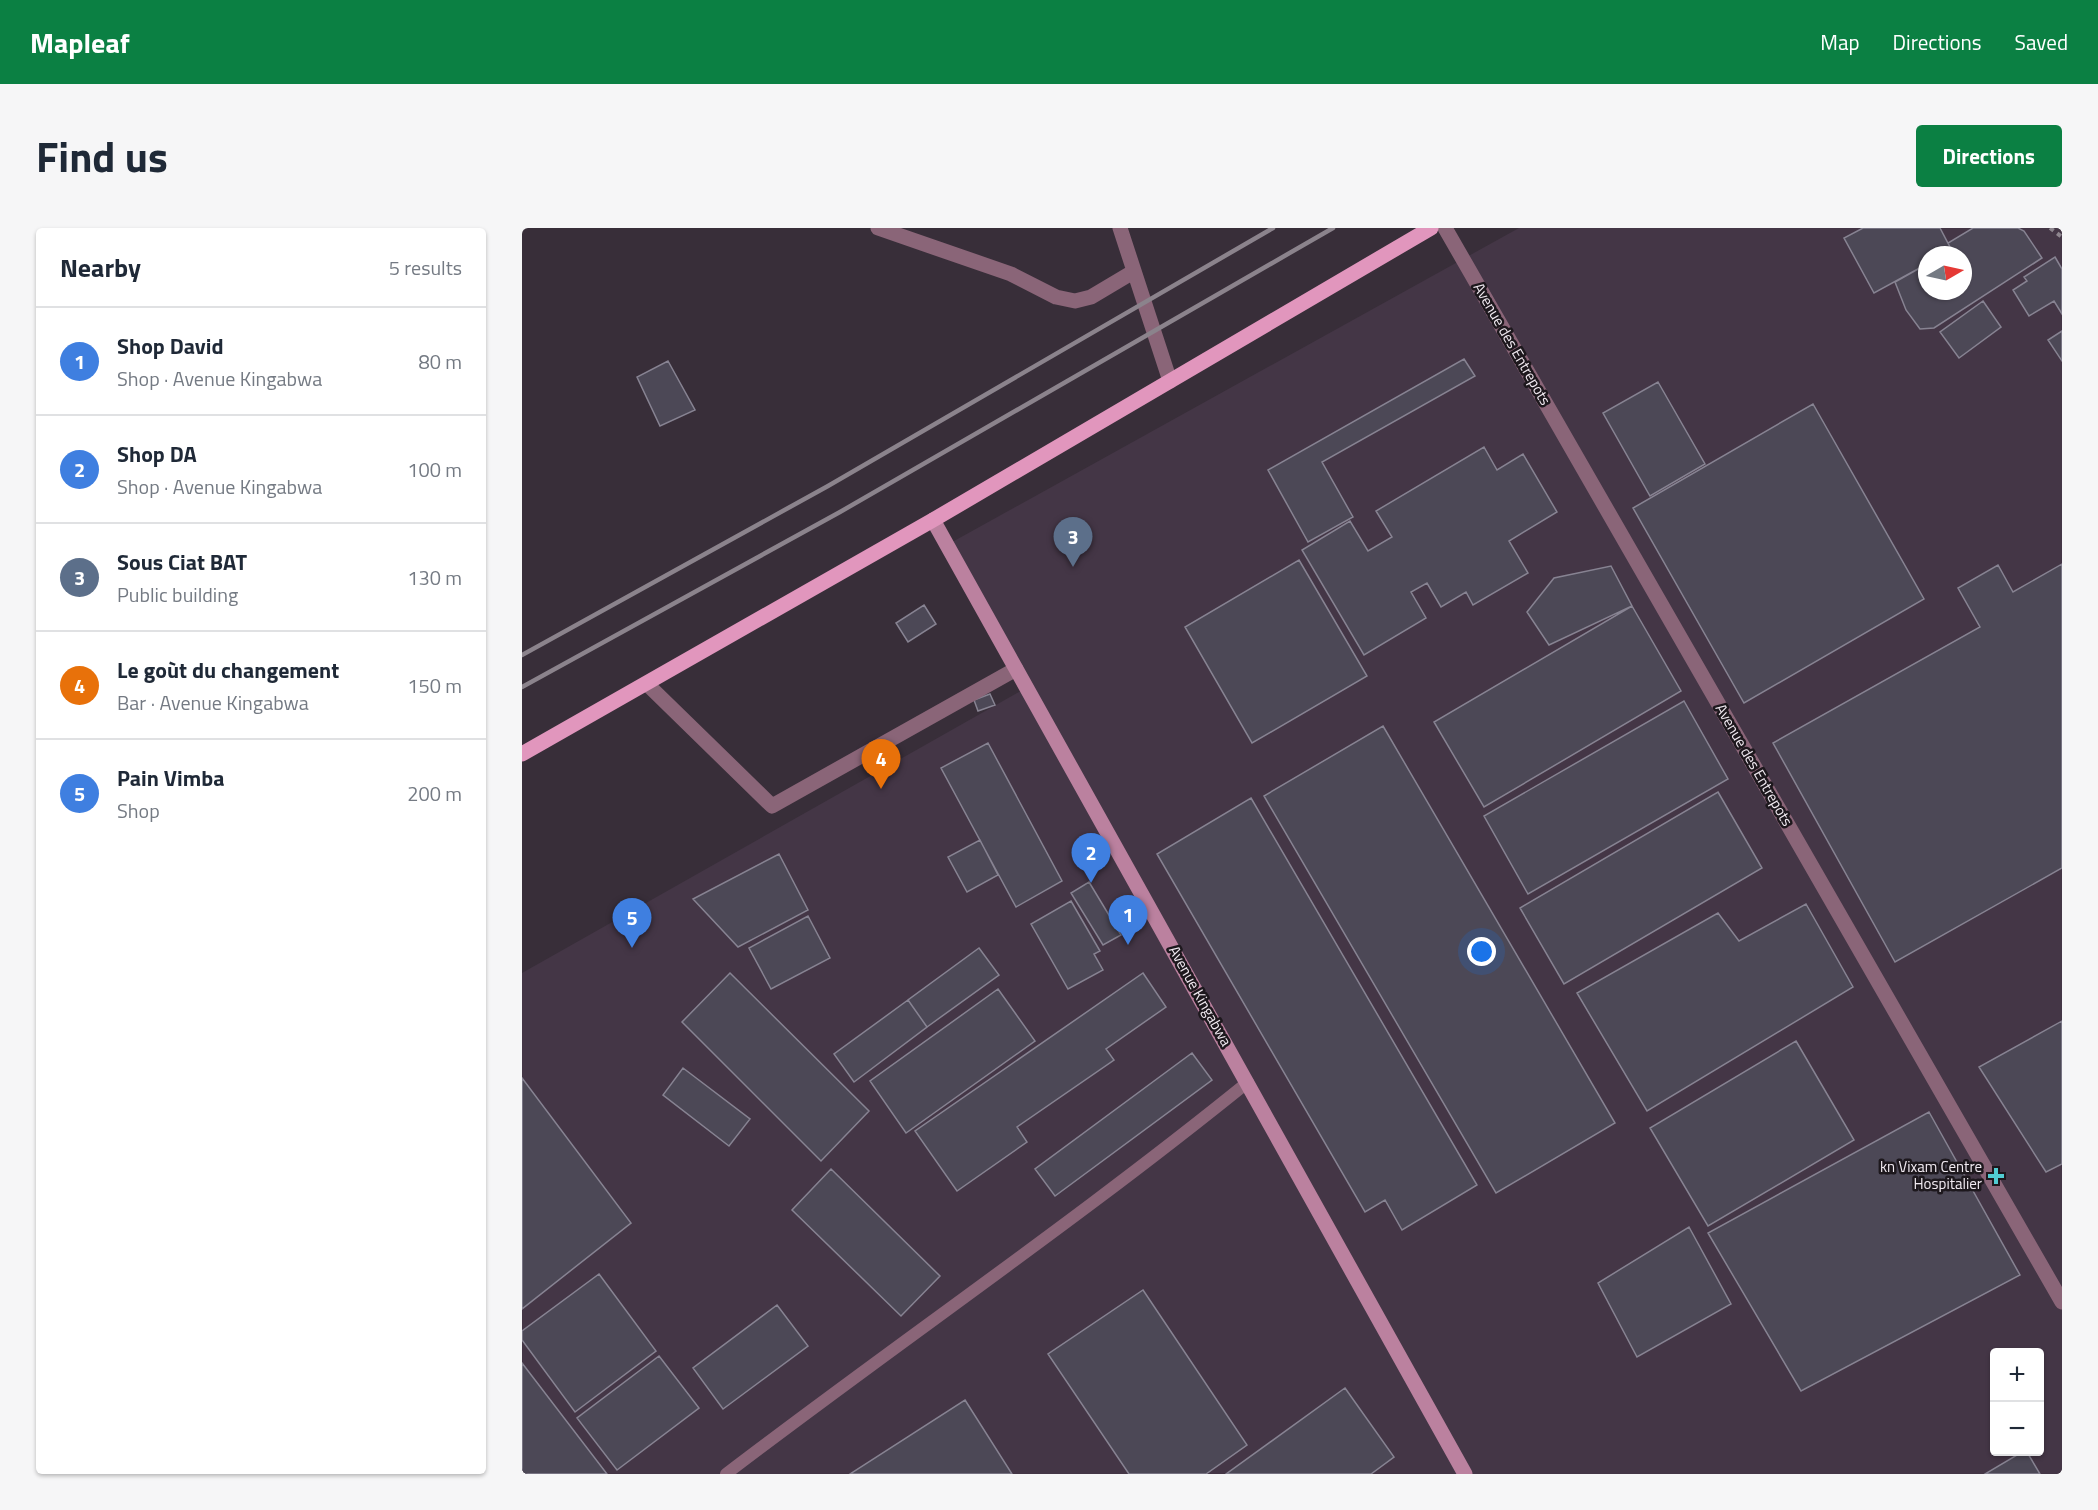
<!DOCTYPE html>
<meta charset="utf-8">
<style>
:root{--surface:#fff;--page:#f6f6f7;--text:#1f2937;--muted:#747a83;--line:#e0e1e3;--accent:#0b8043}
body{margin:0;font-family:"Titillium Web",sans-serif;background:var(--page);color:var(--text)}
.controls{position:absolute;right:18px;bottom:18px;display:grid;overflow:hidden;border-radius:6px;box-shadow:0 2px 4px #0004}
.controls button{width:54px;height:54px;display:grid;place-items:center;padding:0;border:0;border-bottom:2px solid var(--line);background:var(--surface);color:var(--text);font:30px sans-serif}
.compass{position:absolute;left:1396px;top:18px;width:54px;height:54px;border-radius:50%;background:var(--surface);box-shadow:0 2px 4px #0004;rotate:81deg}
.you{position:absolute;left:960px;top:724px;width:21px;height:21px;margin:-15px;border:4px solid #fff;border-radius:50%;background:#1a73e8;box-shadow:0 0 0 9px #1a73e833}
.badge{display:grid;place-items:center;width:39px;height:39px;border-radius:50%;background:var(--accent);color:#fff;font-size:20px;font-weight:700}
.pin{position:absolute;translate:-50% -50px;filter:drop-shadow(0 2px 3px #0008)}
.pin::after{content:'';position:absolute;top:32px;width:21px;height:18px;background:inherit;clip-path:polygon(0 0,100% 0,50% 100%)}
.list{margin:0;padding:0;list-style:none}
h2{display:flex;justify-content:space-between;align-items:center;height:78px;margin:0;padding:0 24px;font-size:26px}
h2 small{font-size:20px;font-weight:400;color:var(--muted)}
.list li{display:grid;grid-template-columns:39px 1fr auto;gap:18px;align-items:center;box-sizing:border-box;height:108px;padding:0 24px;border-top:2px solid var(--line)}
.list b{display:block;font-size:22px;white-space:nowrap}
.list p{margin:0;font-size:20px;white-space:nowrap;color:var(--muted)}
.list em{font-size:20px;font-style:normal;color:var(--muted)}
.map{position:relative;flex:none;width:1540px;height:1246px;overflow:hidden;border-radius:6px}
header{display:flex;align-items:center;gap:36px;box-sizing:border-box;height:84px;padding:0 30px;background:var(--accent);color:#fff}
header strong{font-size:28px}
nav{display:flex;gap:33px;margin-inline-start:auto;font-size:21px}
.intro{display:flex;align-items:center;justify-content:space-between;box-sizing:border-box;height:144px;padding:0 36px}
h1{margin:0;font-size:42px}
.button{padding:15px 27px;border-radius:6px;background:var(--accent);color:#fff;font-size:21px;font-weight:700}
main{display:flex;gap:36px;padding:0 36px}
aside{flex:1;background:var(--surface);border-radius:6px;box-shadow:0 2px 4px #0004}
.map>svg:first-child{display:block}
.built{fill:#443646;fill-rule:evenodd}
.building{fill:#4c4856;stroke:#878392;stroke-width:1.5}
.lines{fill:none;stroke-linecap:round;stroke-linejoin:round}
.path{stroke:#8d858e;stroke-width:4;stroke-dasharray:4.5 4.5;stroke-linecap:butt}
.lane{stroke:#8a6578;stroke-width:12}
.street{stroke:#8a6578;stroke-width:15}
.secondary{stroke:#bb819f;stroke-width:15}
.primary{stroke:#e196bd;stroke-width:15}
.rail{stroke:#8b838c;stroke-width:4.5}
.poi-dot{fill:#51ccd2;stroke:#1d181d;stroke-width:2}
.labels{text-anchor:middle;stroke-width:5;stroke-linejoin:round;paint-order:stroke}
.street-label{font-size:15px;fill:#f1eaf1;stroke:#1d181d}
.poi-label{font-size:15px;fill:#f1eaf1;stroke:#1d181d;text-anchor:end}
</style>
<header>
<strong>Mapleaf</strong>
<nav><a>Map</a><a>Directions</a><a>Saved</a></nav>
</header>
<div class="intro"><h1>Find us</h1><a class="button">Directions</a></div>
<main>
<aside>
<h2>Nearby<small>5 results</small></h2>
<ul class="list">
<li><span class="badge" style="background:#3f7fe0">1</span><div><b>Shop David</b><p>Shop · Avenue Kingabwa</p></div><em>80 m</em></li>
<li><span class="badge" style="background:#3f7fe0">2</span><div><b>Shop DA</b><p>Shop · Avenue Kingabwa</p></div><em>100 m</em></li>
<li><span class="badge" style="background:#5c6f8a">3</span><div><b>Sous Ciat BAT</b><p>Public building</p></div><em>130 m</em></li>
<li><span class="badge" style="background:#e8710a">4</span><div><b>Le goùt du changement</b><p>Bar · Avenue Kingabwa</p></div><em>150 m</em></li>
<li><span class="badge" style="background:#3f7fe0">5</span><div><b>Pain Vimba</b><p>Shop</p></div><em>200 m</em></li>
</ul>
</aside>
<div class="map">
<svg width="1540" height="1246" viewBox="0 0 1540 1246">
<rect width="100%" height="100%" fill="#382e39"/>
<path class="built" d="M997 0H1540V1246H0V745L504 460 423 318ZM1405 27H1441V63H1405ZM1472 1124H1518V1224H1472Z"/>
<path class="building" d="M1341 0H1418L1430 23 1422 27H1405V36L1352 65 1322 10Z
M1451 0H1496L1502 3 1520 30 1412 100 1398 101 1384 82 1373 54 1405 36V63H1441V27H1422L1430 23 1426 15Z
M1533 29 1540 41V86L1532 73 1507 88 1491 62 1505 53 1502 49Z
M1461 73 1479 99 1437 130 1418 104Z
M1540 103V133L1526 112Z
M942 131 953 148 800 234 831 289 786 314 746 242Z
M146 133 173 182 138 198 115 149Z
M1136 154 1183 236 1128 268 1081 185Z
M1291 176 1402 371 1222 475 1111 280Z
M962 219 975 242 1001 226 1035 284 987 313 1006 345 951 377 944 364 919 379 905 355 889 364 904 390 842 427 780 322 828 293 846 323 870 309 854 283Z
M777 332 845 448 730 515 663 399Z
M1540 336V640L1373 734 1251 515 1458 399 1436 360 1476 337 1491 364Z
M1089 338 1110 378 1027 417 1005 384 1032 350Z
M402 377 414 396 386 414 374 395Z
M1110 378 1159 463 962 579 912 494Z
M468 466 473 477 456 483 452 472Z
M1162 473 1206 551 1006 666 962 588Z
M861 498 1093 895 974 965 742 568Z
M466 515 540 653 494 679 419 540Z
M1196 564 1240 640 1042 756 998 680Z
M729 570 955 957 880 1002 863 972 843 984 635 626Z
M458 612 476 647 445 664 426 629Z
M257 626 286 682 216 719 171 671Z
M567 654 599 707 581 717 549 665Z
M549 673 578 723 572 726 581 742 546 761 509 696Z
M1284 676 1331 759 1125 883 1055 765 1196 685 1217 713Z
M286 688 308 730 249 761 227 720Z
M457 720 477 747 405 799 386 772Z
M208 745 347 883 299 933 160 794Z
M621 745 644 779 584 821 592 832 495 899 505 914 435 963 393 903Z
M476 761 513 813 384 905 348 853Z
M386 772 405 799 332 854 312 826Z
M1540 793V936L1524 944 1457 839Z
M1274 813 1332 912 1186 998 1128 900Z
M670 825 690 852 533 968 513 941Z
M161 840 228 891 207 918 141 867Z
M0 850 109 995 0 1081Z
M1407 884 1498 1047 1279 1163 1186 1005Z
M309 941 418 1048 379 1088 270 982Z
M1167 999 1209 1076 1115 1129 1076 1055Z
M77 1046 134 1123 53 1184 0 1112V1103Z
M621 1062 725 1217 684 1246H607L526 1126Z
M255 1077 286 1118 201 1181 171 1140Z
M137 1128 177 1180 95 1242 55 1190Z
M0 1135 85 1246H0Z
M823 1160 872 1229 849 1246H704Z
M443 1172 490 1246H328Z
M1500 1224H1505L1518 1246H1463Z"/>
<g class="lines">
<path class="path" d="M1528 0 1540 9"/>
<path class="lane" d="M204 1246C377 1114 557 991 726 854"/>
<path class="street" d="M356 0 489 46 534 69 553 73 569 69 611 44
M598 0 648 153
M923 0 1540 1074
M126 457 250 578 494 441"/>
<path class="secondary" d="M411 292 943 1246"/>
<path class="primary" d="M0 526 411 292 909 0"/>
<path class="rail" d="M0 427 306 258 751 0
M0 459 318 284 811 0"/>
</g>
<path class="poi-dot" d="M1471 939h6v6h6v6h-6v6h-6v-6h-6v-6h6z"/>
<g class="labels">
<g class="street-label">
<text transform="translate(990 116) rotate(60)" y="5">Avenue des Entrepots</text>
<text transform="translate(1232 537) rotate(60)" y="5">Avenue des Entrepots</text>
<text transform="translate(678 768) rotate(61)" y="5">Avenue Kingabwa</text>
</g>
<g class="poi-label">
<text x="1460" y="944">kn Vixam Centre<tspan x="1460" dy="17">Hospitalier</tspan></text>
</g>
</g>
</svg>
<div class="controls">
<button>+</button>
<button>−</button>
</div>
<svg class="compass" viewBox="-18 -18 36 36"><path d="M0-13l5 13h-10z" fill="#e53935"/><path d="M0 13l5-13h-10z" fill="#747a83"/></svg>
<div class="you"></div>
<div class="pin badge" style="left:606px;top:717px;background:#3f7fe0">1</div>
<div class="pin badge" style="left:569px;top:655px;background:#3f7fe0">2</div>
<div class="pin badge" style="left:551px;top:339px;background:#5c6f8a">3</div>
<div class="pin badge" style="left:359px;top:561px;background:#e8710a">4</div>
<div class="pin badge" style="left:110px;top:720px;background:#3f7fe0">5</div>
</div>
</main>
